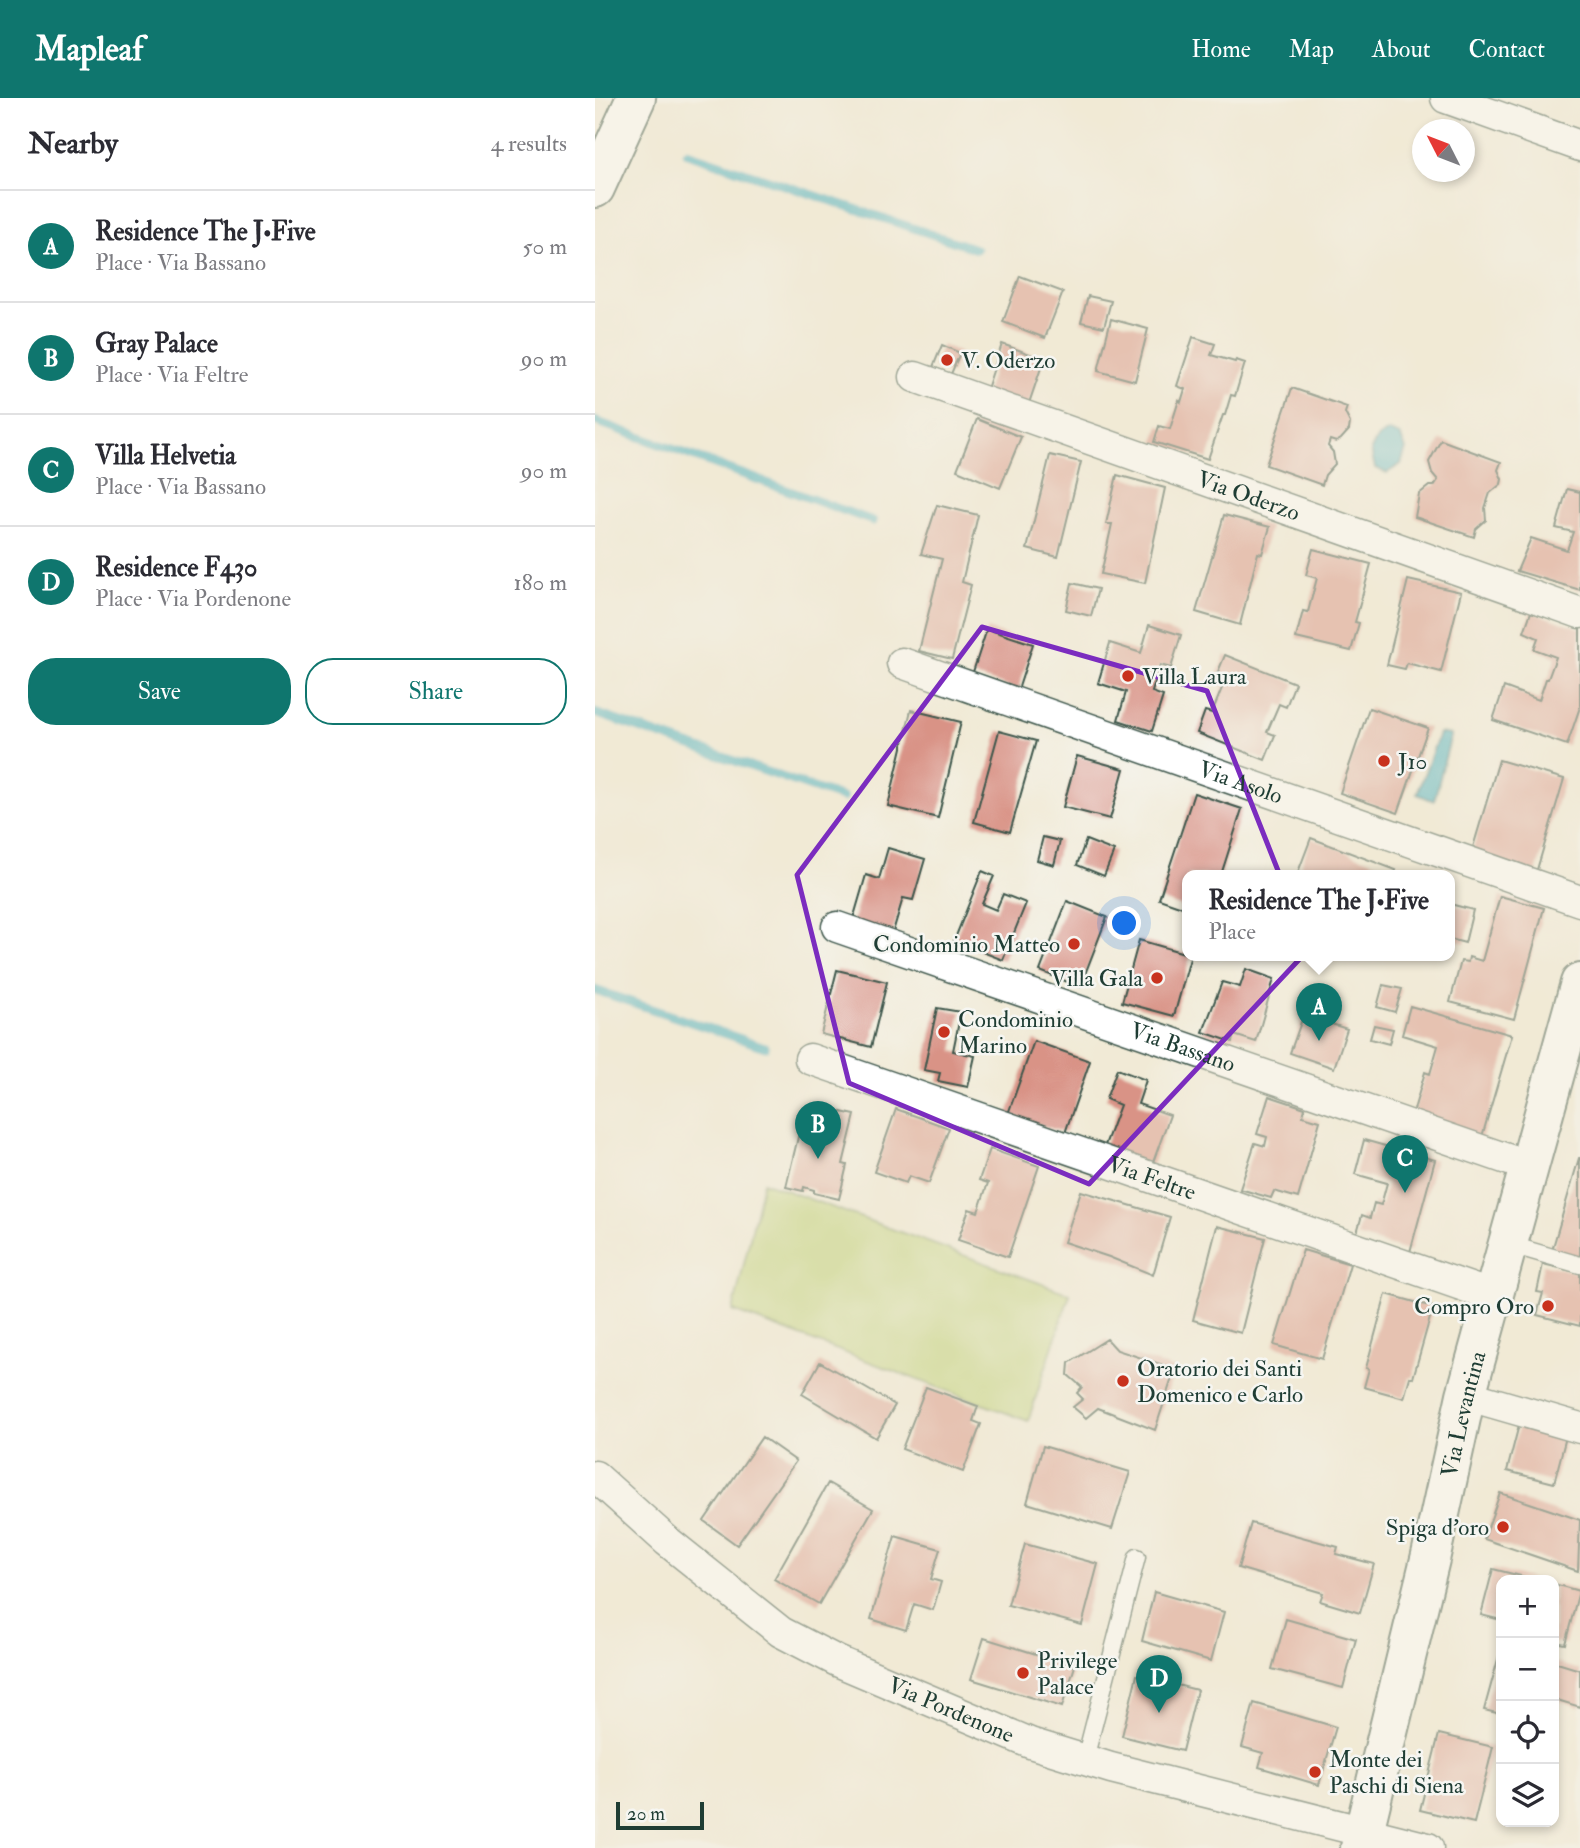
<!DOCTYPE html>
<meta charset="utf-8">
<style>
:root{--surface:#fff;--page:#f2f2f3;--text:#2b2b33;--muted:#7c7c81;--line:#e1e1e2;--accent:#0f766e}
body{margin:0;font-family:"IM FELL Double Pica",serif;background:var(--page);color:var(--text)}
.controls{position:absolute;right:21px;bottom:21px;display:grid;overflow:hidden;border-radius:14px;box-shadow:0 4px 10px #0003}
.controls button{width:63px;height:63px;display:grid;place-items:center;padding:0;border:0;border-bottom:2px solid var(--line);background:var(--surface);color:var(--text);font:35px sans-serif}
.compass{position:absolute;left:817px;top:21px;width:63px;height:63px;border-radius:50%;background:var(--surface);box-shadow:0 4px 10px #0003;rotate:312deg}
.scale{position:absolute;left:21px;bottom:18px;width:88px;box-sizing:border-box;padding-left:7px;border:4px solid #1f3d34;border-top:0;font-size:19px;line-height:24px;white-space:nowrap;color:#1f3d34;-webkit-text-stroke:5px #f6f6f2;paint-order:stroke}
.you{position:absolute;left:530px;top:826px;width:24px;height:24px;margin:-18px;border:5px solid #fff;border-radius:50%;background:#1a73e8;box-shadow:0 0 0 10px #1a73e833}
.badge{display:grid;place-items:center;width:46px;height:46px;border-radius:50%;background:var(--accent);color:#fff;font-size:23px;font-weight:700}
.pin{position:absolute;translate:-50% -58px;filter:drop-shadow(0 2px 4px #0008)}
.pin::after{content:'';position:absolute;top:37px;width:24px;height:21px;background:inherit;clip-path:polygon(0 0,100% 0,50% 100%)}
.popup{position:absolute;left:587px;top:772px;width:273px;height:91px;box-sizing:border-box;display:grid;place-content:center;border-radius:14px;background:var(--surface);filter:drop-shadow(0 2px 5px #0005);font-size:23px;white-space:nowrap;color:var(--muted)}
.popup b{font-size:26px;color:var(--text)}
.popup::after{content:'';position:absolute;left:50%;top:100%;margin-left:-14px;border:14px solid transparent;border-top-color:var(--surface)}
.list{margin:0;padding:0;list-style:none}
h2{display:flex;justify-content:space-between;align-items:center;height:91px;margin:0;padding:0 28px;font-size:30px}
h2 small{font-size:23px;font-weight:400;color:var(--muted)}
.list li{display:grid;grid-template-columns:46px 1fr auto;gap:21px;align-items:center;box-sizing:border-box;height:112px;padding:0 28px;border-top:2px solid var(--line)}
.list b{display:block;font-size:26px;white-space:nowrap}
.list p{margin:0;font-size:23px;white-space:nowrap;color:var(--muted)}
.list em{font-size:23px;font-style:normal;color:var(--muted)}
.actions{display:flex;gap:14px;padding:21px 28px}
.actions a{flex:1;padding:16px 0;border:2px solid var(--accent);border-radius:28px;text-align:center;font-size:24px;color:var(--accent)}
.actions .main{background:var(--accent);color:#fff}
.icon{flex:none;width:38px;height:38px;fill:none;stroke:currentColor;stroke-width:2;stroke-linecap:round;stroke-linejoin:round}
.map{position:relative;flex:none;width:985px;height:1750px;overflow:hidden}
header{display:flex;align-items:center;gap:42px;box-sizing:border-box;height:98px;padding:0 35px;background:var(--accent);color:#fff}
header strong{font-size:33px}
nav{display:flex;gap:38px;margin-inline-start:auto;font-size:24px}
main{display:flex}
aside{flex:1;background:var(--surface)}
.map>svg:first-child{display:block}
.green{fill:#bcd174;stroke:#6e8754;stroke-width:2}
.water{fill:#43aec1;stroke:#31767a;stroke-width:2}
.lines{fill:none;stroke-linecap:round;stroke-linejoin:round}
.stream{stroke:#43aec1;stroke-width:9}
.building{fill:#d99386}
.service-casing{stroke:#3e574c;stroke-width:19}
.minor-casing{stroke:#3e574c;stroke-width:33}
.tertiary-casing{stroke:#3e574c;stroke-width:42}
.secondary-casing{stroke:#3e574c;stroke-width:42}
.service{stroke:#fff;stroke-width:16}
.minor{stroke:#fff;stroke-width:30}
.tertiary{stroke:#fff;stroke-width:38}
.secondary{stroke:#fff;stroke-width:38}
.marked{fill:none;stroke:#7b2cbf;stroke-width:5;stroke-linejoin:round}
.poi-dot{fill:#c8321e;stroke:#f6f6f2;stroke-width:2.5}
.labels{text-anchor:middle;stroke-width:5;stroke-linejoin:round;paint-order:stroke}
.poi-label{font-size:23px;fill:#1f3d34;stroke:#f6f6f2;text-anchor:start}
.street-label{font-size:23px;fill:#1f3d34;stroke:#f6f6f2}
</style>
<header>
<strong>Mapleaf</strong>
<nav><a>Home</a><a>Map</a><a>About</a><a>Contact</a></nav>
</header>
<main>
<aside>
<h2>Nearby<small>4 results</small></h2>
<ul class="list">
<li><span class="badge">A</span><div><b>Residence The J•Five</b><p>Place · Via Bassano</p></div><em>50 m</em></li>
<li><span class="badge">B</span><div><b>Gray Palace</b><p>Place · Via Feltre</p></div><em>90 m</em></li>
<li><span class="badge">C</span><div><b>Villa Helvetia</b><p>Place · Via Bassano</p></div><em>90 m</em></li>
<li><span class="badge">D</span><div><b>Residence F430</b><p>Place · Via Pordenone</p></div><em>180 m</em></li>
</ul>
<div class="actions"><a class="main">Save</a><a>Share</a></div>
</aside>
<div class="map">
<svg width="985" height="1750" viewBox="0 0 985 1750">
<rect width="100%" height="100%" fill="#f6f6f2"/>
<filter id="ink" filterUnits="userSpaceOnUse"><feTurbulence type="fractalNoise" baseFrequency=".0143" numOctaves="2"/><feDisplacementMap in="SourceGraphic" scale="14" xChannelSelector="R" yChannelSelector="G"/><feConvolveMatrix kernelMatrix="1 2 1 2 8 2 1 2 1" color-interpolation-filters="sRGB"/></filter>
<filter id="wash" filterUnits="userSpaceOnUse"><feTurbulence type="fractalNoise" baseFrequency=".00686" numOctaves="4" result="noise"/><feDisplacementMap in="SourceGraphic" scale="28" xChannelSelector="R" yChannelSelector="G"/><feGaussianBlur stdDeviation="1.57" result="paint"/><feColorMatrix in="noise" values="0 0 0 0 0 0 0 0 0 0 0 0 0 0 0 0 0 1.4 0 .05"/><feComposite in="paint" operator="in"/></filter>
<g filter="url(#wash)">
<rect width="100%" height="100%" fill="#f1ead6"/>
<path class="green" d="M168 1084 475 1196 433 1323 138 1213Z"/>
<path class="water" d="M794 333 805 337 811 351 806 366 792 375 780 370 776 352 782 340Z
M844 635 856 637 839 703 822 696Z"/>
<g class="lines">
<path class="stream" d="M92 55 381 151
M0 323 278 423
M0 615 248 700
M0 892 170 949"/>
</g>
<g id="blocks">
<path class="building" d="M425 178 468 194 450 240 408 224Z
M493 198 516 203 509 229 486 224Z
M516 221 553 231 540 283 503 273Z
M598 239 620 246 616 257 640 264 641 262 650 265 640 298 636 297 630 317H628L613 361 559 344 564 328 575 331 584 302 586 304 590 291 582 288Z
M407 246 449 261 432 311 390 297Z
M347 247 365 255 356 276 338 269Z
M697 290 752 309 750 315 755 325 754 332 746 341 741 344 735 342 733 348 738 354 740 366 730 377 727 387 671 367Z
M382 321 426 339 405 390 362 372Z
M846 342 906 364 903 372 907 381 906 386 895 395 890 410 891 422 881 431 879 439 820 419 824 396 834 388H839L843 382 837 375 834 364Z
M455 357 486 364 463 459 432 451Z
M522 377 570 390 550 485 506 476 517 426H511Z
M972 391 985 394V492L922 473 936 440 972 452 978 434 961 430Z
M342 407 383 417 367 484 376 487 357 561 324 553 347 461 326 456Z
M629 417 675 429 667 456 663 455 645 527 601 514Z
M718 451 776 466 760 524 764 525 756 553 701 540 708 513 713 514 722 480 711 477Z
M813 482 866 494 846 574 812 565 810 571 792 567Z
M477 485 503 491 496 518 471 512Z
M936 514 985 530V609L972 647 898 622 909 589 944 602 951 581H953L961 559 939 551 943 540 929 534Z
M554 527 586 537 576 570 565 567 557 594 568 598 557 633 523 622 531 594 503 585 515 545 546 555Z
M392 531 438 546 423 592 377 577Z
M630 557 700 585 691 609 684 606 672 634 680 637 670 662 602 635 610 613 617 615 629 585 620 581Z
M774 610 833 630 803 715 745 695Z
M316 612 366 624 343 720 293 708Z
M404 633 441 643 415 734 379 724Z
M482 658 529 671 515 721 468 709Z
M904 662 969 681 941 775 876 756Z
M599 695 647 711 626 777H593V811L564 801Z
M448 739 465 743 459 767 442 762Z
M716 740 801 772 799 777H702Z
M491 742 519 753 509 778 482 767Z
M293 750 330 761 318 802 308 800 297 837 257 825 271 777 284 781Z
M387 773 399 778 387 806 401 812 408 796 431 805 408 862 359 843Z
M905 798 949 810 919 921 855 904 866 863 873 864 874 859 887 863Z
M472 803 512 819 485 889 445 873Z
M855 806 878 812 870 845 855 841Z
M544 842 596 857 579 918 527 904Z
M651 871 679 881 661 944 639 937 637 944 608 934 627 884 645 889Z
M242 872 292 884 276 949 226 936Z
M788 887 807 891 800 914 782 909Z
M715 899 730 904 724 922 752 931 739 970 695 955Z
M815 908 917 937 886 1042 816 1022 830 974 835 976 843 948 807 937Z
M342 910 366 914 358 953 380 958 373 989 343 983 345 975 329 972Z
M779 927 798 931 794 946 775 941Z
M439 943 495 963 470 1035 413 1016Z
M522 971 551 982 543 1006 575 1017 557 1067 509 1050 525 1007 511 1001Z
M674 998 710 1010 708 1018 725 1023 703 1100 679 1093 676 1100 645 1091 660 1045 670 1048 672 1039 662 1036Z
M301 1011 354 1030 334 1085 314 1078 311 1085 279 1074Z
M237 1012 260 1017 248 1066 252 1067 244 1101 219 1095V1092L209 1089 208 1093 191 1089 209 1014 227 1018 226 1021 235 1023Z
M769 1042 840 1062 815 1154 761 1138 767 1117 775 1120 779 1105 786 1107 792 1085 760 1076Z
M395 1051 444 1068 413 1159 363 1142 374 1111 383 1114 393 1085 384 1082Z
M984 1060H985V1164L956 1156Z
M486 1093 575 1119 558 1177 514 1159 469 1144Z
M622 1128 670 1140 646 1235 598 1222Z
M708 1152 755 1166 727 1261 679 1247Z
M948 1166 985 1175V1228L942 1217 948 1195 942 1194Z
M791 1196 838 1209 818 1280 815 1279 809 1300 769 1289 774 1271 771 1270Z
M512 1241 522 1252 580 1271 560 1332 503 1310 491 1320 478 1309 488 1301 482 1295 487 1289 473 1277 474 1265Z
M225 1264 300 1307 281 1340 207 1296Z
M331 1289 383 1308 378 1323 386 1326 368 1374 307 1351Z
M926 1319 973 1331 959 1385 912 1373Z
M167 1339 201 1363 142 1447 109 1423Z
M448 1348 535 1374 517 1431 432 1405Z
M233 1385 278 1411 224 1506 179 1481Z
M905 1395 985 1422 983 1473 889 1441Z
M656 1425 743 1449 741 1456 779 1466 765 1515 725 1503 728 1495 643 1470Z
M300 1438 345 1451 336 1481 346 1484 338 1512 319 1506 311 1532 276 1521Z
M430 1446 503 1466 487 1527 413 1507Z
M898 1471 938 1481 906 1482V1522L886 1517Z
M959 1486 984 1493 970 1546 959 1544Z
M559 1494 629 1514 616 1563 547 1543Z
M691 1521 761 1541 748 1590 677 1571Z
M389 1540 480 1568 467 1609 376 1581Z
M905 1554H906V1616L889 1612Z
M959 1564 985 1572V1609L959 1601Z
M542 1577 602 1592 587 1653 527 1638Z
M659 1605 741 1629 724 1687 664 1669 668 1655 647 1649Z
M844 1636 898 1649 879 1725 825 1712Z"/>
</g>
</g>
<g filter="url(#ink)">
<use href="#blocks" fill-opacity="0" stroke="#3e574c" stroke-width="2"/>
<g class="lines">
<defs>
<path id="service" d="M913 1146 985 1167
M490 1661 542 1459"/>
<g id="minor">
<path d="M851 0 985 48"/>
<path id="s1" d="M320 279 985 515"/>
<path id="s2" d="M307 565 985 803"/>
<path id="s3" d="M242 829 935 1069"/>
<path id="s4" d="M215 961 898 1198"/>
<path d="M871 1297 985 1330"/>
<path id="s5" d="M0 1378 72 1443 186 1534 242 1563 435 1645 516 1670 833 1750"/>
</g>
<g id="tertiary">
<path id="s6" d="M765 1750 836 1457 871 1297 985 885"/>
</g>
<path id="secondary" d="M0 90 41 0"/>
</defs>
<use href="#service" class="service-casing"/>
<use href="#minor" class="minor-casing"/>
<use href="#tertiary" class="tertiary-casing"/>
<use href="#secondary" class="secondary-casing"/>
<use href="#service" class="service"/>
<use href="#minor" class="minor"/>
<use href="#tertiary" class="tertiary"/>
<use href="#secondary" class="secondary"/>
</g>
</g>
<path d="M0 0H985V1750H0ZM387 529 612 593 714 851 494 1086 254 985 202 777Z" fill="#f1ead6" fill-opacity=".55" fill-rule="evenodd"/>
<path class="marked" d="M387 529 612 593 714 851 494 1086 254 985 202 777Z"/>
<g class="poi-dot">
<circle cx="352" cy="262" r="7"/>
<circle cx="533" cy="578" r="7"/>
<circle cx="789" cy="663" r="7"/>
<circle cx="479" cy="846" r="7"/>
<circle cx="562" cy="880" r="7"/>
<circle cx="349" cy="934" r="7"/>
<circle cx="953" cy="1208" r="7"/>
<circle cx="528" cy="1283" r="7"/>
<circle cx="908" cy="1429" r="7"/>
<circle cx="428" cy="1575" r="7"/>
<circle cx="720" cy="1674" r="7"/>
</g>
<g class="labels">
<g class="poi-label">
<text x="366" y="270">V. Oderzo</text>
<text x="547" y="586">Villa Laura</text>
<text x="803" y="671">J10</text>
<text x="465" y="854" text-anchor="end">Condominio Matteo</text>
<text x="548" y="888" text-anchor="end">Villa Gala</text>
<text x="363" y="929">Condominio<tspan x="363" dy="26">Marino</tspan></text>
<text x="939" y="1216" text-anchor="end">Compro Oro</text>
<text x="542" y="1278">Oratorio dei Santi<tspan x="542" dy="26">Domenico e Carlo</tspan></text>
<text x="894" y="1437" text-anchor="end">Spiga d'oro</text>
<text x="442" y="1570">Privilege<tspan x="442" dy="26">Palace</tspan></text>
<text x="734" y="1669">Monte dei<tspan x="734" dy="26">Paschi di Siena</tspan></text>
</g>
<g class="street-label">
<text dy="8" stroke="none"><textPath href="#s1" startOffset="354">Via Oderzo</textPath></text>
<text dy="8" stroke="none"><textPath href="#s2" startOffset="359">Via Asolo</textPath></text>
<text dy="8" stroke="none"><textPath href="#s3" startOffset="366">Via Bassano</textPath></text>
<text dy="8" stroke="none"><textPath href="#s4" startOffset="362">Via Feltre</textPath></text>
<text dy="8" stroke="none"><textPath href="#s6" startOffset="446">Via Levantina</textPath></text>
<text dy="8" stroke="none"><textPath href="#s5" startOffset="430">Via Pordenone</textPath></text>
</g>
</g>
</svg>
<div class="controls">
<button>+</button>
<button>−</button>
<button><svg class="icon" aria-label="locate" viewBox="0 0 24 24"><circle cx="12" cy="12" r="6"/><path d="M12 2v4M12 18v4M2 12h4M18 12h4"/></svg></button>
<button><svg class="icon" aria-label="layers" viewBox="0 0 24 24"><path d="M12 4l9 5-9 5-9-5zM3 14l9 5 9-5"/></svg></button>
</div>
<svg class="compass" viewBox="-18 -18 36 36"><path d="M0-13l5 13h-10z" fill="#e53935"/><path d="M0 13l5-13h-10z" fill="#7c7c81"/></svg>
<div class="scale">20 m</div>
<div class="you"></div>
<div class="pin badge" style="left:724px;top:943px">A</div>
<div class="popup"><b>Residence The J•Five</b>Place</div>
<div class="pin badge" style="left:223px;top:1061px">B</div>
<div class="pin badge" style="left:810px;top:1095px">C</div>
<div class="pin badge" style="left:564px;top:1615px">D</div>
</div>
</main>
